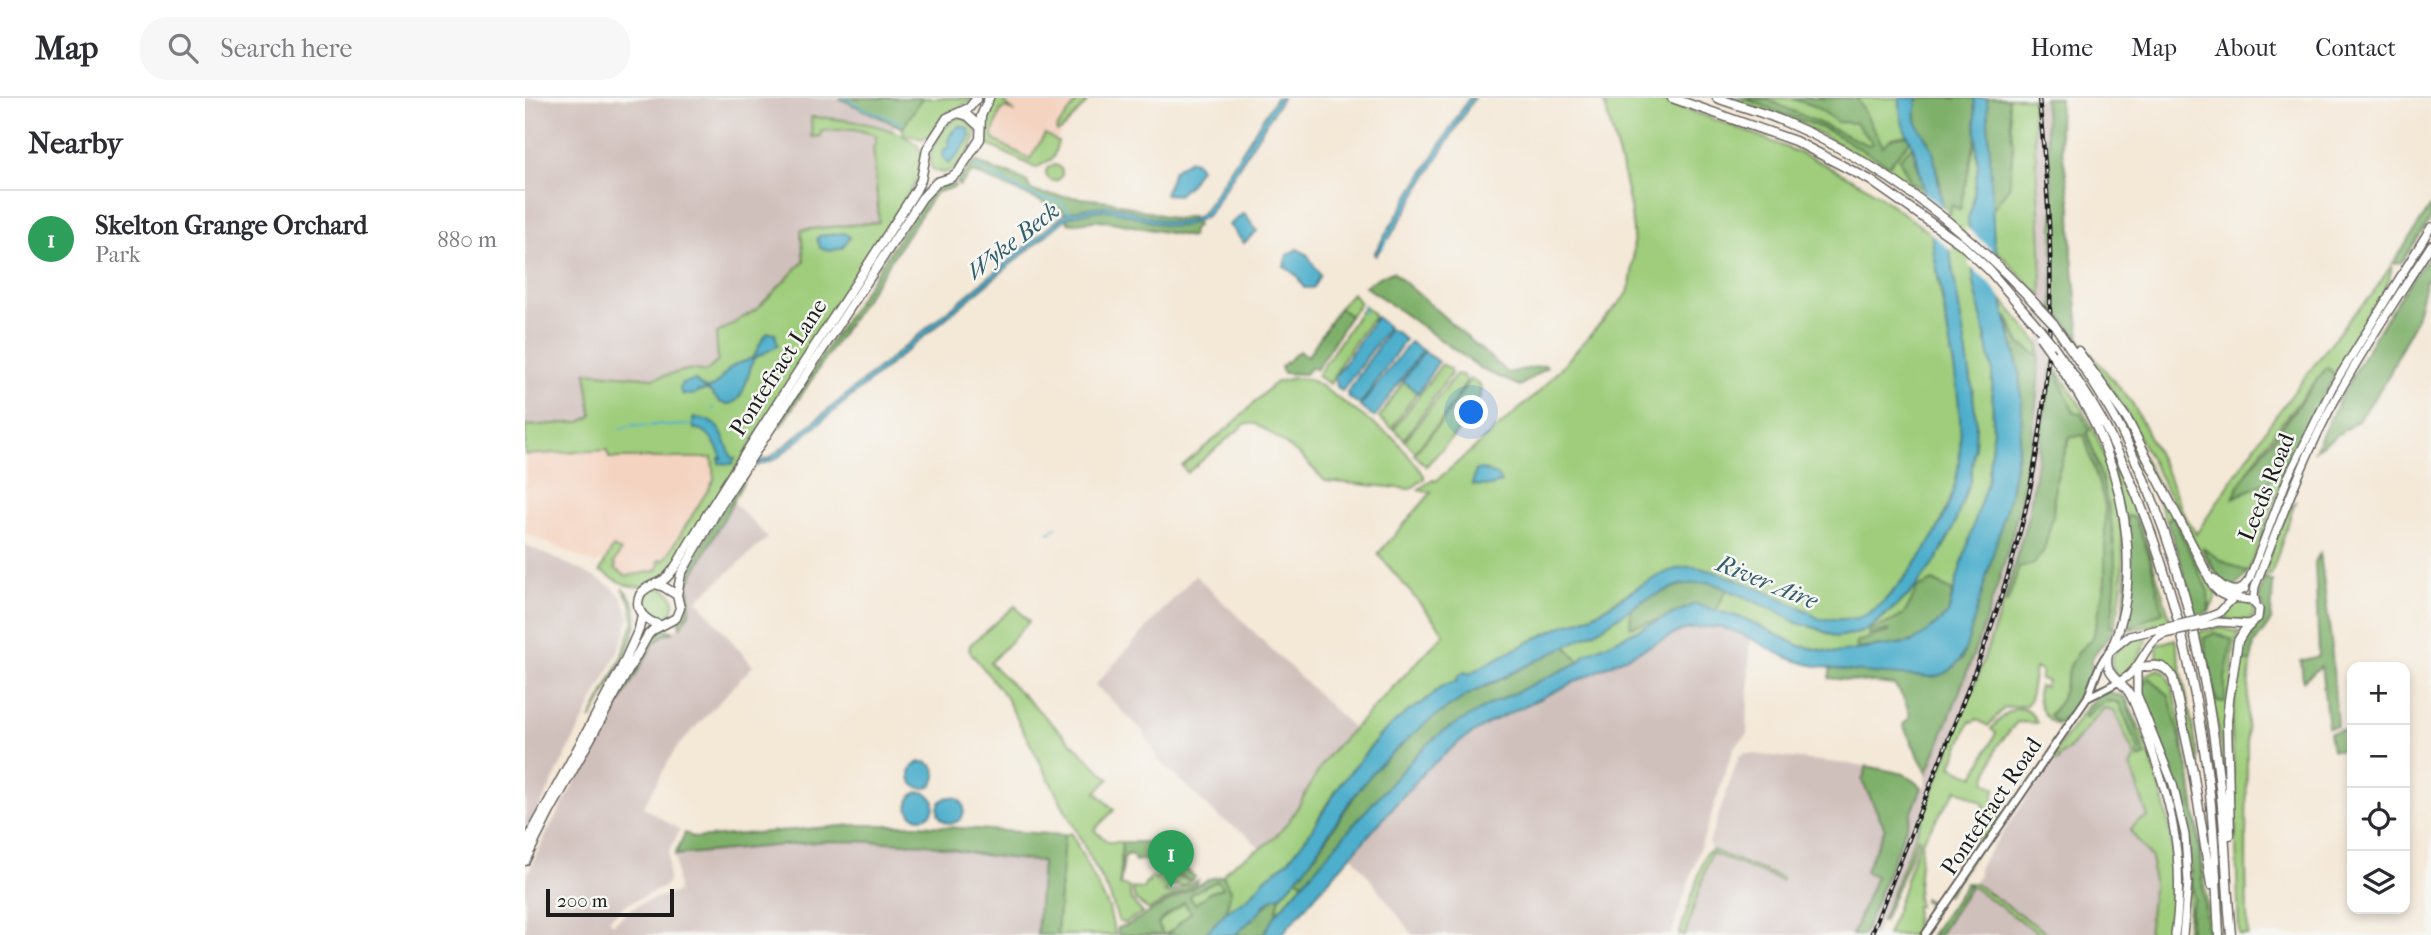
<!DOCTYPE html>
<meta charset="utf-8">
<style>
:root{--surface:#fff;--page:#f7f7f7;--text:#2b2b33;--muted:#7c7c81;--line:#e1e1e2;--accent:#c8321e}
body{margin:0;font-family:"IM FELL French Canon",serif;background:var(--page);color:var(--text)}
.controls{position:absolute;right:21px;bottom:21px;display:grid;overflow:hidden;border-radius:14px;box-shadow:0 4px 10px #0003}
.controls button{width:63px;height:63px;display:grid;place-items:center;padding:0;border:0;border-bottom:2px solid var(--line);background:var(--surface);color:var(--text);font:35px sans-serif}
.scale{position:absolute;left:21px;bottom:18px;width:128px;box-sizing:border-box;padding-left:7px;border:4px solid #1c1c1c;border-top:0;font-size:19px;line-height:24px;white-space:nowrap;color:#1c1c1c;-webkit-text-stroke:5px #f6f6f2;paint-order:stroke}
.you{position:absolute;left:947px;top:315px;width:24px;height:24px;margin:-18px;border:5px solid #fff;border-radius:50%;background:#1a73e8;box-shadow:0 0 0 10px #1a73e833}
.badge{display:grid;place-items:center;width:46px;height:46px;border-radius:50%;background:var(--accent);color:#fff;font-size:23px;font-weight:700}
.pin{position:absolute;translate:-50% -58px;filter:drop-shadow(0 2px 4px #0008)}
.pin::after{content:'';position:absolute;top:37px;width:24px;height:21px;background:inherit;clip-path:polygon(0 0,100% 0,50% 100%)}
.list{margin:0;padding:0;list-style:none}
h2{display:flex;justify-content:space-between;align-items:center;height:91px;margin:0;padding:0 28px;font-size:30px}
h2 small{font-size:23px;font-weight:400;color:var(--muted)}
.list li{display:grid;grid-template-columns:46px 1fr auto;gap:21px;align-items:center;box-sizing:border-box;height:98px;padding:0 28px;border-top:2px solid var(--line)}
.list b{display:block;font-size:26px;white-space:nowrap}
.list p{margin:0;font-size:23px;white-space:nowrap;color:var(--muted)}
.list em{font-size:23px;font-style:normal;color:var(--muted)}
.icon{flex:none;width:38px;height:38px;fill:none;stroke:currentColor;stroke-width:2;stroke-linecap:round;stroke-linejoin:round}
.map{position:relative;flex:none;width:1906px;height:837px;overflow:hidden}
header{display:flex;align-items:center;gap:42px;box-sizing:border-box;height:98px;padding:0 35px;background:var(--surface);border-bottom:2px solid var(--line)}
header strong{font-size:33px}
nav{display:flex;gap:38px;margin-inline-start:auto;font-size:24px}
.search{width:490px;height:63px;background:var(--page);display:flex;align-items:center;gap:18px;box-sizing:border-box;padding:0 24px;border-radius:28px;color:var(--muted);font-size:26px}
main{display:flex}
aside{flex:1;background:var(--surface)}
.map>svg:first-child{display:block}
.built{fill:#f4d3c0}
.industrial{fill:#d0c0bc}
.green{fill:#9fcd7b;stroke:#5e744c;stroke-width:2;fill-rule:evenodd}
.forest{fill:#7fb06b;stroke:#4e6644;stroke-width:2;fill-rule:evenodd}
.water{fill:#4dafcc;stroke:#346674;stroke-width:2}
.pier{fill:#f4e8d7}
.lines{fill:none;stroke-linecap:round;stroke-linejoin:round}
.stream{stroke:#4dafcc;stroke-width:2}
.secondary-casing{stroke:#68635d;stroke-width:10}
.primary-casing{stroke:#68635d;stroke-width:10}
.highway-casing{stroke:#68635d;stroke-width:11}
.secondary{stroke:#fff;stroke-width:6}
.primary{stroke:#fff;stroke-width:7}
.highway{stroke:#fff;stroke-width:8}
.rail-casing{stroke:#1c1c1c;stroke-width:4.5}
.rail{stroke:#f6f6f2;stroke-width:2;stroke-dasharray:5;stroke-linecap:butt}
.primary-bridge-casing{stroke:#68635d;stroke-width:10;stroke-linecap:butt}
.highway-bridge-casing{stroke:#68635d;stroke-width:11;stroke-linecap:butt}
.primary-bridge{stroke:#fff;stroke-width:7}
.highway-bridge{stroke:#fff;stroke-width:8}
.labels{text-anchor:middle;stroke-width:5;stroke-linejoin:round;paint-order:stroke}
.street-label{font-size:23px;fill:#1c1c1c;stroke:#f6f6f2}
.water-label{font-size:24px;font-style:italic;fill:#325e6b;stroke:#f6f6f2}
</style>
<header>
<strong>Map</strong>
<div class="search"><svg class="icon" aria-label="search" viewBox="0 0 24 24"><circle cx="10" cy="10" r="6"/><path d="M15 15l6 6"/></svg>Search here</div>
<nav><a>Home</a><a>Map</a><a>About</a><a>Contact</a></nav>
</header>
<main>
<aside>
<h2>Nearby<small></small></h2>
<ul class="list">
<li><span class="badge" style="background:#2e9e5b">1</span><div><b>Skelton Grange Orchard</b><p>Park</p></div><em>880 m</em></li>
</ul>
</aside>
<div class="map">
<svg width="1906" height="837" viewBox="0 0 1906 837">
<rect width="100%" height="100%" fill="#f6f6f2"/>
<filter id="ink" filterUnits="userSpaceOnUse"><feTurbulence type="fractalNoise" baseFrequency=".0143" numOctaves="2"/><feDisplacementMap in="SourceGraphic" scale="14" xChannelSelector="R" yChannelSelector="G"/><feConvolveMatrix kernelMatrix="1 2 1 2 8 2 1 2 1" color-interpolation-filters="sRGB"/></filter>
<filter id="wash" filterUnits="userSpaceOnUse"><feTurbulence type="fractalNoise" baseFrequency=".00686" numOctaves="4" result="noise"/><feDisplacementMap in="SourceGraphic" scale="28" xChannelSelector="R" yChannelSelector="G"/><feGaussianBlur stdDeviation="1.57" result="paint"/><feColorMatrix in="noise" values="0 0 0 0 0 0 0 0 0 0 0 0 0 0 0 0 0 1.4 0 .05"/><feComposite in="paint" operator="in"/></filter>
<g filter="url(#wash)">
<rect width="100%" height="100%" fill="#f4e8d7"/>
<path class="built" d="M484 0H566L559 11 536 35 532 42 520 36 505 61 472 45 467 40 475 14Z
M82 352 84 360H188L190 389 133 474 104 480 78 462 70 466 0 435V357Z"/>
<path class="industrial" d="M0 0H314L370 27 361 45 387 72 333 161 188 360H84L82 352 0 357Z
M1507 0H1519L1528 103 1530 157 1526 278 1504 415 1470 534 1410 685 1414 690 1408 692 1350 837H1338L1397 689 1400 690 1402 675 1453 548 1472 494 1491 423 1506 347 1513 276 1517 200 1516 146Z
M207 403 243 440 172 502 228 568 151 650 118 709 155 732 144 753 143 783 139 789 100 807 84 821 88 826 107 810 125 802 153 794 150 757 302 743 361 744 401 746 458 757 518 764 512 837H0V782L10 760 26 727 128 546 139 537 155 529 161 522 166 505 164 484Z
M0 447 58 473 87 489 97 499 104 520 100 536 91 558 0 738Z
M670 477 831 633 774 712 739 754 721 736 694 719 632 661 618 633 570 587Z
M1192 529 1225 539 1222 637 1209 649 1146 837H888L827 757 900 673 934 644 966 624 1156 533Z
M1580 610 1590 614 1610 660 1605 668 1623 720 1628 790 1623 837H1525L1449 785 1454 776 1453 770 1518 677Z
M1219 655 1342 668 1337 683 1360 730 1340 773 1351 777 1327 837H1160L1186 755 1256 782 1257 781 1186 752 1184 745 1214 658Z
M1446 788 1516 837H1414Z"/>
<path class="green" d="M314 0H449C440 8 432 9 422 15 412 22 410 35 398 41L378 36V30Z
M468 0H484L480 6 490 14 482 10 476 12 467 37 469 42 505 61 520 36 533 44 528 60 511 70 460 45 458 21Z
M555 0H560L562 4 537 32 532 34 531 31Z
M1078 0H1130L1224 34 1289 61 1342 89 1408 137 1409 157 1435 303 1437 354 1428 397 1406 446 1389 470 1359 503 1338 520 1294 522 1281 513 1206 480 1179 471 1159 470 1111 490 1068 517 1019 537 926 586 919 587 897 605 882 614 848 645 804 702 784 736 763 763 741 780 724 799 701 814 706 792 699 782V775C713 758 737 754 752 737 775 713 786 680 806 654L919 536 914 528 853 456 907 394 893 392 908 381 911 383 1013 295 1103 195C1120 131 1094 62 1078 0Z
M1202 0H1382L1399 95 1298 37Z
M1483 0H1507L1516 146 1517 200 1472 153 1469 145 1467 112 1484 89 1488 49Z
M286 19C312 20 388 27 398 57 400 61 399 69 398 73L144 477C111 495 107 491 75 473L88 449 96 453 89 465 91 467 90 470 101 478 131 473 135 466 133 464 135 461 139 463 189 382 187 360H84L82 352 0 357V328L56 324 67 318 61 274 129 280 167 271 181 274 193 263 191 236 232 211 279 163 276 132 354 124 348 48 351 47V37L329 31 296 33V38L287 39Z
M432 20H439L451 30C453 48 425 90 406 69 401 53 418 27 432 20Z
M1451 39 1453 68 1447 109 1443 120 1449 185 1467 270 1468 337 1462 384 1426 503 1381 545 1314 555 1275 548 1220 521 1199 516 1138 520 1061 556 1055 564 965 607 917 634 893 655 837 717 751 816 738 837H710L755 799 780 771 852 669 902 624 1046 544 1072 533 1117 503 1154 487 1195 488 1254 514 1272 525 1291 530 1311 539 1334 535 1346 530 1385 496 1412 461 1427 433 1445 383 1450 348 1451 322 1446 281 1417 109 1425 115 1427 107 1434 112Z
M521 75a8 8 0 1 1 16 0a8 8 0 1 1-16 0Z
M1866 168C1871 183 1820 259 1810 277L1802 269C1769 310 1732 351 1709 399L1760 375 1723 475 1695 462 1678 450 1698 486 1669 444 1597 307 1558 251 1528 214V210L1608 306 1643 377 1657 412 1671 436 1746 324 1825 220 1846 198Z
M827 195 835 205 825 218 814 210Z
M1477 201 1514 246V258L1495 246 1480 215Z
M839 208 849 216 847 223H845L818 261 805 286 792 278Z
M899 253 913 264 867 330 854 320Z
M1527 264C1545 291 1564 318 1576 349 1598 405 1605 470 1589 529H1585C1599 464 1584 395 1562 334L1565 332 1549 316 1532 276 1526 278Z
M917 266 925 271 926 276 879 341 869 331Z
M931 276 937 277 942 283 918 320 890 354 880 343Z
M769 280 784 281 796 288 871 342 899 377V381L885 391 800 383 776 358 748 337 731 326H720L662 375 657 368 710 324 746 288 752 284Z
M945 281 955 287C962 307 915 353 901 368L889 356 920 320Z
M1583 298 1594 314 1692 497 1684 514 1685 507 1646 418 1642 424 1604 336Z
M1559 336 1580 407V485L1568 540 1554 553 1535 604 1525 616 1531 624 1543 619 1539 625 1533 627C1518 621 1510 603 1514 588L1520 589 1522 583 1515 581 1517 573 1510 570 1505 602 1501 607 1479 610 1463 628 1451 621 1448 624 1445 623 1426 668 1449 679 1471 635 1466 631C1479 615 1499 597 1512 625L1492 624 1472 648 1460 684 1470 690 1468 701 1477 717 1422 798 1420 796 1431 779 1429 777 1467 717 1461 713 1458 705 1432 691 1397 743 1392 800 1394 808H1391L1390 832 1396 834 1398 827 1401 826 1402 803H1399V800L1405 804 1403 807H1409V815L1395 837H1362C1375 806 1382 773 1395 743L1393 740 1358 824H1356L1449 589 1479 504H1482L1494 469 1524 430 1528 417 1530 386 1545 339Z
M1585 353 1619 436 1646 524 1596 533 1603 469Z
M1770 404 1746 477 1740 475C1746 455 1755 417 1770 404Z
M117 506a16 16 0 1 1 32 0a16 16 0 1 1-32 0Z
M97 490C107 499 113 510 111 523 108 551 79 597 65 622L95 563 109 523 106 505Z
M1709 503H1722L1729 510V518L1722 523 1699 521 1708 509 1705 505Z
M490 508 504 524 465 565 584 681 571 694 589 712 569 732 583 744H597L595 787 604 789 606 802 618 815 599 825 594 824 584 795 480 598 444 552 445 547Z
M1696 530 1714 534 1708 558 1702 699 1689 603 1674 534ZM1690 535 1707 542 1700 581Z
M1619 537 1622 543 1608 569 1597 578 1590 575C1578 554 1602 542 1619 537Z
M1650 541 1673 656 1678 706H1676L1651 580 1633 565 1632 551 1634 546Z
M1714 562 1726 564C1721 598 1722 632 1722 666 1721 723 1720 780 1723 837H1714L1707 627Z
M1633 571C1639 574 1642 576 1644 582 1653 602 1655 628 1659 650 1671 712 1680 774 1686 837H1682L1672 731 1665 678 1624 580 1616 590 1620 577Z
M1571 599 1559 618 1561 619C1571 609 1578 599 1594 605L1614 653 1620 658 1600 599 1601 601C1626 650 1647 717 1649 772 1650 794 1647 815 1645 837H1623L1628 790 1627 760 1605 733 1613 723 1623 719 1605 668 1610 659 1590 614 1579 610 1542 653 1534 659V663H1530V655L1562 608Z
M1661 729H1664L1666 785 1670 801 1666 811 1664 837H1661C1665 801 1668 764 1661 729Z
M546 735 584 810 590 837H532L539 737Z
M1187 752 1257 780 1256 783 1186 755 1160 837H1154L1181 755Z
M641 771 657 780 666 782 656 788 645 787 640 794 646 795 673 782 671 786 624 812 610 802 607 790 619 791 621 784 624 785V781L628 779 631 782 637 773Z
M692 783 699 789 684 795 670 806 665 799 667 795Z
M1442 785H1449L1525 837H1516Z
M659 804 666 815C655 822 651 833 638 837L633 826C639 817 651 813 659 804Z"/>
<path class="forest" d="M314 0H397L378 30Z
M1218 0 1241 1 1343 47 1348 45 1331 25 1312 24 1292 9 1265 0H1332L1358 48 1367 40 1381 37 1385 43 1364 67 1304 33Z
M1393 0H1449L1451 39 1435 112 1427 107 1425 116 1417 109 1415 85 1404 43 1392 29 1390 11Z
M1462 0H1483L1488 49 1484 89 1467 112Z
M1519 0H1535L1534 33 1546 107 1547 158 1555 241 1528 210V103Z
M1387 48 1398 89 1386 85 1374 61Z
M451 63 472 73 487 76 502 84 506 92 517 96 584 103 650 121 667 118 672 128 669 130 666 139 576 122 544 126 537 112 447 74 434 88 432 83Z
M428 83 430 89 411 94 255 329 252 326 404 94 414 86Z
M1906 108V121L1877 164 1868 165Z
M1906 156V182H1901L1891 220 1862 281 1834 322 1790 352C1820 288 1862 212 1906 156Z
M868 174 983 275 1020 267 1022 269 995 288 958 272 840 188 854 179Z
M814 210 825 218 791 272 786 269 780 276 758 275 756 269 774 253 782 259Z
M1482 218 1495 246 1514 258C1510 409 1457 538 1402 675L1378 627 1385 619C1382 606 1378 596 1369 587L1304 580 1306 569 1406 579 1412 578 1437 561 1439 555 1484 400 1493 354 1497 309 1494 273Z
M1802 269 1810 277 1769 352 1760 375 1708 400 1719 379Z
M1532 275 1549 315H1556L1565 332 1562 335C1584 395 1599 464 1585 528L1589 529C1584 545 1572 548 1567 561 1564 568 1568 575 1566 583 1561 599 1546 618 1531 624L1525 617 1535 604 1545 568 1554 553 1568 540 1580 485V407L1559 337 1544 340 1530 386 1528 417 1519 452 1509 466 1494 470 1482 505 1479 504 1504 415 1526 278Z
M225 372 164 484 165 514 155 529 154 522 160 510 159 482 188 427 219 377Z
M1647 417 1683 493 1684 514 1670 518 1656 465 1642 424Z
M1602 418 1609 419 1624 457 1638 514 1606 529 1600 524Z
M1677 449 1695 462 1723 475 1710 489 1698 486Z
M1795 455 1806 542 1812 628 1803 629 1796 568 1778 583 1776 563 1794 558 1790 464Z
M1739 479 1748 483 1746 523 1729 546 1726 564 1714 562C1716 555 1717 546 1721 539 1731 522 1748 524 1734 499Z
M1408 483 1428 493 1423 516 1395 540 1381 545 1332 551 1331 544 1364 534 1363 532 1344 537 1343 533C1374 520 1379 524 1392 490Z
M1172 484H1185L1202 491 1191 513 1170 506 1138 520 1105 529 1106 511C1125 497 1149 488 1172 484Z
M140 530 148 534 139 537 128 546 80 632 78 628C91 604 117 540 140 530Z
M1690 535 1707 542 1700 581V604L1691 603 1679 540Z
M1040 547 1055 564 965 607 917 634 872 678 779 786 771 779 791 756 839 684 865 655 902 624 942 597 973 583Z
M1624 579 1644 598 1665 678 1672 731 1682 837H1664L1666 811 1670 801 1666 785 1664 729H1661L1645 667 1615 594Z
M1585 594 1600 599 1620 658 1614 661 1612 655 1614 653 1594 605C1578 599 1571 609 1561 620L1559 618 1571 599Z
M1827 631V652H1807L1804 634Z
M1342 668 1379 676 1397 689 1338 837H1327L1351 778 1340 774 1360 730 1337 683Z
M329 727H393L539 737 532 837H512L517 764 458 757 401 746 361 744 302 743 150 757 160 735 170 740Z
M597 744H631L670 779 666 782 654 778 649 779 641 771 637 773C628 763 622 760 610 763L608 758 603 756 599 761 595 788Z
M698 778 706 792 701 814 679 837H639C651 832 655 822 666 815L659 804C651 813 639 817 633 826L638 837H593L592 830 602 827 684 781ZM692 783 698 790 684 795 670 806 665 799 667 795Z
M1442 785 1446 788 1414 837H1406Z
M751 798 755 799C752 813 749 826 738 837H710Z"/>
<path class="water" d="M751 0H757L683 117C643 144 622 115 581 112 569 111 554 117 543 119L251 361 231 368 234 363 245 360 541 115C553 113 567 108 579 108 612 107 651 142 679 113Z
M944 0H949L864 141 862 140 851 158 849 156 854 147Z
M1375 0H1393C1385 31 1398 29 1408 53L1446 281 1451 322 1450 348 1445 383 1427 433 1412 461 1385 496 1346 529 1334 535 1311 539 1291 530 1272 525 1254 514 1185 484 1154 487 1117 503 1072 533 942 597 902 624 852 669 825 703 780 771 755 799H750L739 807 737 812 710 837H679L701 814 724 799 741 780 763 763 784 736 817 684 855 637 882 614 897 605 919 587 932 583 933 578 940 574 944 576C974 559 1006 542 1038 528 1048 524 1058 522 1068 517 1098 502 1126 474 1161 469 1184 466 1261 502 1284 514 1287 516 1290 519 1293 520 1296 522 1303 521 1308 521 1334 523 1345 518 1363 499 1442 412 1445 357 1425 246 1420 216 1416 186 1409 157 1406 126 1399 95 1393 64 1387 37 1373 33 1375 0Z
M1449 0H1462L1469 145 1471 149 1478 208 1494 273 1497 309 1496 331 1484 400 1443 543C1437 562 1428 577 1406 579 1365 576 1322 575 1282 566 1232 554 1216 517 1156 533L966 624 934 644 900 673 756 837H738L751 816 837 717 893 655 917 634 964 607 1055 564 1060 556 1170 506 1220 521 1275 548 1310 555 1387 544 1401 535 1423 516 1432 481 1462 384 1468 337 1467 270 1449 185 1443 120 1447 109 1453 68Z
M435 27 444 31 445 39 432 58 423 66 418 58V52L424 49 423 42 427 34 428 37V33Z
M665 62 670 63 675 70 665 86 653 97 640 96 649 72Z
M719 115 732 133 719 145 704 127Z
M319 135 325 139 317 150 305 153 295 150 292 140 294 138Z
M772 151 782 156 795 177 788 190H779L772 178 759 168 762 157Z
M851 219 863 229 862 231 870 233 880 242 835 307 823 299 822 295 863 234 861 233 817 293 812 289 810 279Z
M243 235H250L253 248 229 260C223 272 219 316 195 304 190 301 188 295 183 292L174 293 168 297 157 296 155 291 157 285 170 282C188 304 196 275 208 268 214 264 223 264 228 259 235 251 234 241 243 235Z
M885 244 897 252 850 319 835 309Z
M899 253 913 264 893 295 878 283Z
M168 320C193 319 199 338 206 358L210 361 207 366 194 365V360H197C191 347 184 330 169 331Z
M956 371 972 377 976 384 967 388 947 387 951 372Z
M385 677a13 13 0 1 1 26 0a13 13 0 1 1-26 0Z
M383 707a13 13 0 1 1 26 0a13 13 0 1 1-26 0Z
M413 712a13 13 0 1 1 26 0a13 13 0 1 1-26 0Z"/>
<path class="pier" d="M1395 92 1421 112 1428 154 1404 134Z
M1440 128 1476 160 1481 205 1464 185 1444 168Z"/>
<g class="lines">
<path class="stream" d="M318 0 342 12 377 25
M450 68 499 94 517 101 535 103 544 114
M857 151 863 139
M838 208 840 216
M188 311 189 310
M95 331 108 327 125 328 135 326 148 328 169 326
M524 435 531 429"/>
</g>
</g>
<g filter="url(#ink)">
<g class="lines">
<defs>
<path id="secondary" d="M1564 599 1593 584
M1400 837 1562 600C1570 584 1572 567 1584 554"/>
<path id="primary" d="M1708 500 1724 482 1763 379 1807 290 1906 129
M1731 506 1729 497 1730 489C1755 423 1780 355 1815 293 1843 243 1875 196 1906 147
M1681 520 1694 515 1708 500 1726 502 1734 511 1733 520 1724 526 1693 524 1683 527
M1638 530 1604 538 1584 554C1579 573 1588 577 1600 590 1606 596 1609 605 1612 613 1643 692 1662 751 1650 837
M1612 570V596L1648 686 1660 737 1663 784 1658 837
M1593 584C1618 573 1618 545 1639 536"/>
<path id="highway" d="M1147 0 1270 43 1345 82 1436 146 1464 172 1515 231
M1192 0C1214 8 1237 14 1258 23 1358 65 1443 132 1516 212
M433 15 443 18 455 29
M1528 225C1552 260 1576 294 1596 332 1652 442 1682 567 1695 689 1701 738 1701 788 1706 837
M1527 246C1548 276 1570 307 1586 340 1639 448 1670 570 1684 688 1690 737 1691 787 1694 837
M1553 253 1602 321 1689 489 1695 495 1707 501
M1527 256C1542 279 1558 301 1570 326 1601 392 1617 483 1586 552
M1689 481C1698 490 1706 496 1719 491
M152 497 156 476 196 406 397 100 412 84 425 80 434 73 455 41 456 18 464 0
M135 527C122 524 108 513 115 497 120 487 133 487 141 480 149 473 154 463 159 454 233 331 314 213 391 92L396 82 402 51 422 20 444 10 452 0
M1612 570C1627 567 1640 564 1648 580L1668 673 1686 787
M1705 737 1702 623 1704 602 1713 543 1719 533 1727 525
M0 747 96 571 114 531 117 517
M0 763 24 715 123 537 128 532 151 520 155 510 152 497 139 489 131 486"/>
</defs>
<use href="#secondary" class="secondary-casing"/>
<use href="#primary" class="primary-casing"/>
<use href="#highway" class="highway-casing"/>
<use href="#secondary" class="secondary"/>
<use href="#primary" class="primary"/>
<use href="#highway" class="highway"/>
<defs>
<path id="rail" d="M1346 837C1370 775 1395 713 1420 650 1449 577 1478 503 1497 426 1521 329 1529 226 1524 126 1522 84 1518 42 1514 0"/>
</defs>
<use href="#rail" class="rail-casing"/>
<use href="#rail" class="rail"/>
<defs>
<path id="primary-bridge" d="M1638 530 1681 520
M1639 536 1683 527"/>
<path id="highway-bridge" d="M1516 212 1528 225
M1515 231 1527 246
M1515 239 1527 256"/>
</defs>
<use href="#primary-bridge" class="primary-bridge-casing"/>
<use href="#highway-bridge" class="highway-bridge-casing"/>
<use href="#primary-bridge" class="primary-bridge"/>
<use href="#highway-bridge" class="highway-bridge"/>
</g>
</g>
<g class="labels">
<g class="street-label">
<text transform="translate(253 269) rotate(-57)" y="8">Pontefract Lane</text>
<text transform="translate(1741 389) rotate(-68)" y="8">Leeds Road</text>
<text transform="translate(1466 708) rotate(-56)" y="8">Pontefract Road</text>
</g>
<g class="water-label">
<text transform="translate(488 143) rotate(-38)" y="8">Wyke Beck</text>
<text transform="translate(1242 484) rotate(22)" y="8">River Aire</text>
</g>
</g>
</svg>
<div class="controls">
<button>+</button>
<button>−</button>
<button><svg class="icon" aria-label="locate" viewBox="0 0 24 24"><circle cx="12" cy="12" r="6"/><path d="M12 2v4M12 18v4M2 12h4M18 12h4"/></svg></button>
<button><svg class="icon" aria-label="layers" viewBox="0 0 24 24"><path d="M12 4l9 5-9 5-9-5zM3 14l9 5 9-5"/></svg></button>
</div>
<div class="scale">200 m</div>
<div class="you"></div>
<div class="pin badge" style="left:646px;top:790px;background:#2e9e5b">1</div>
</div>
</main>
